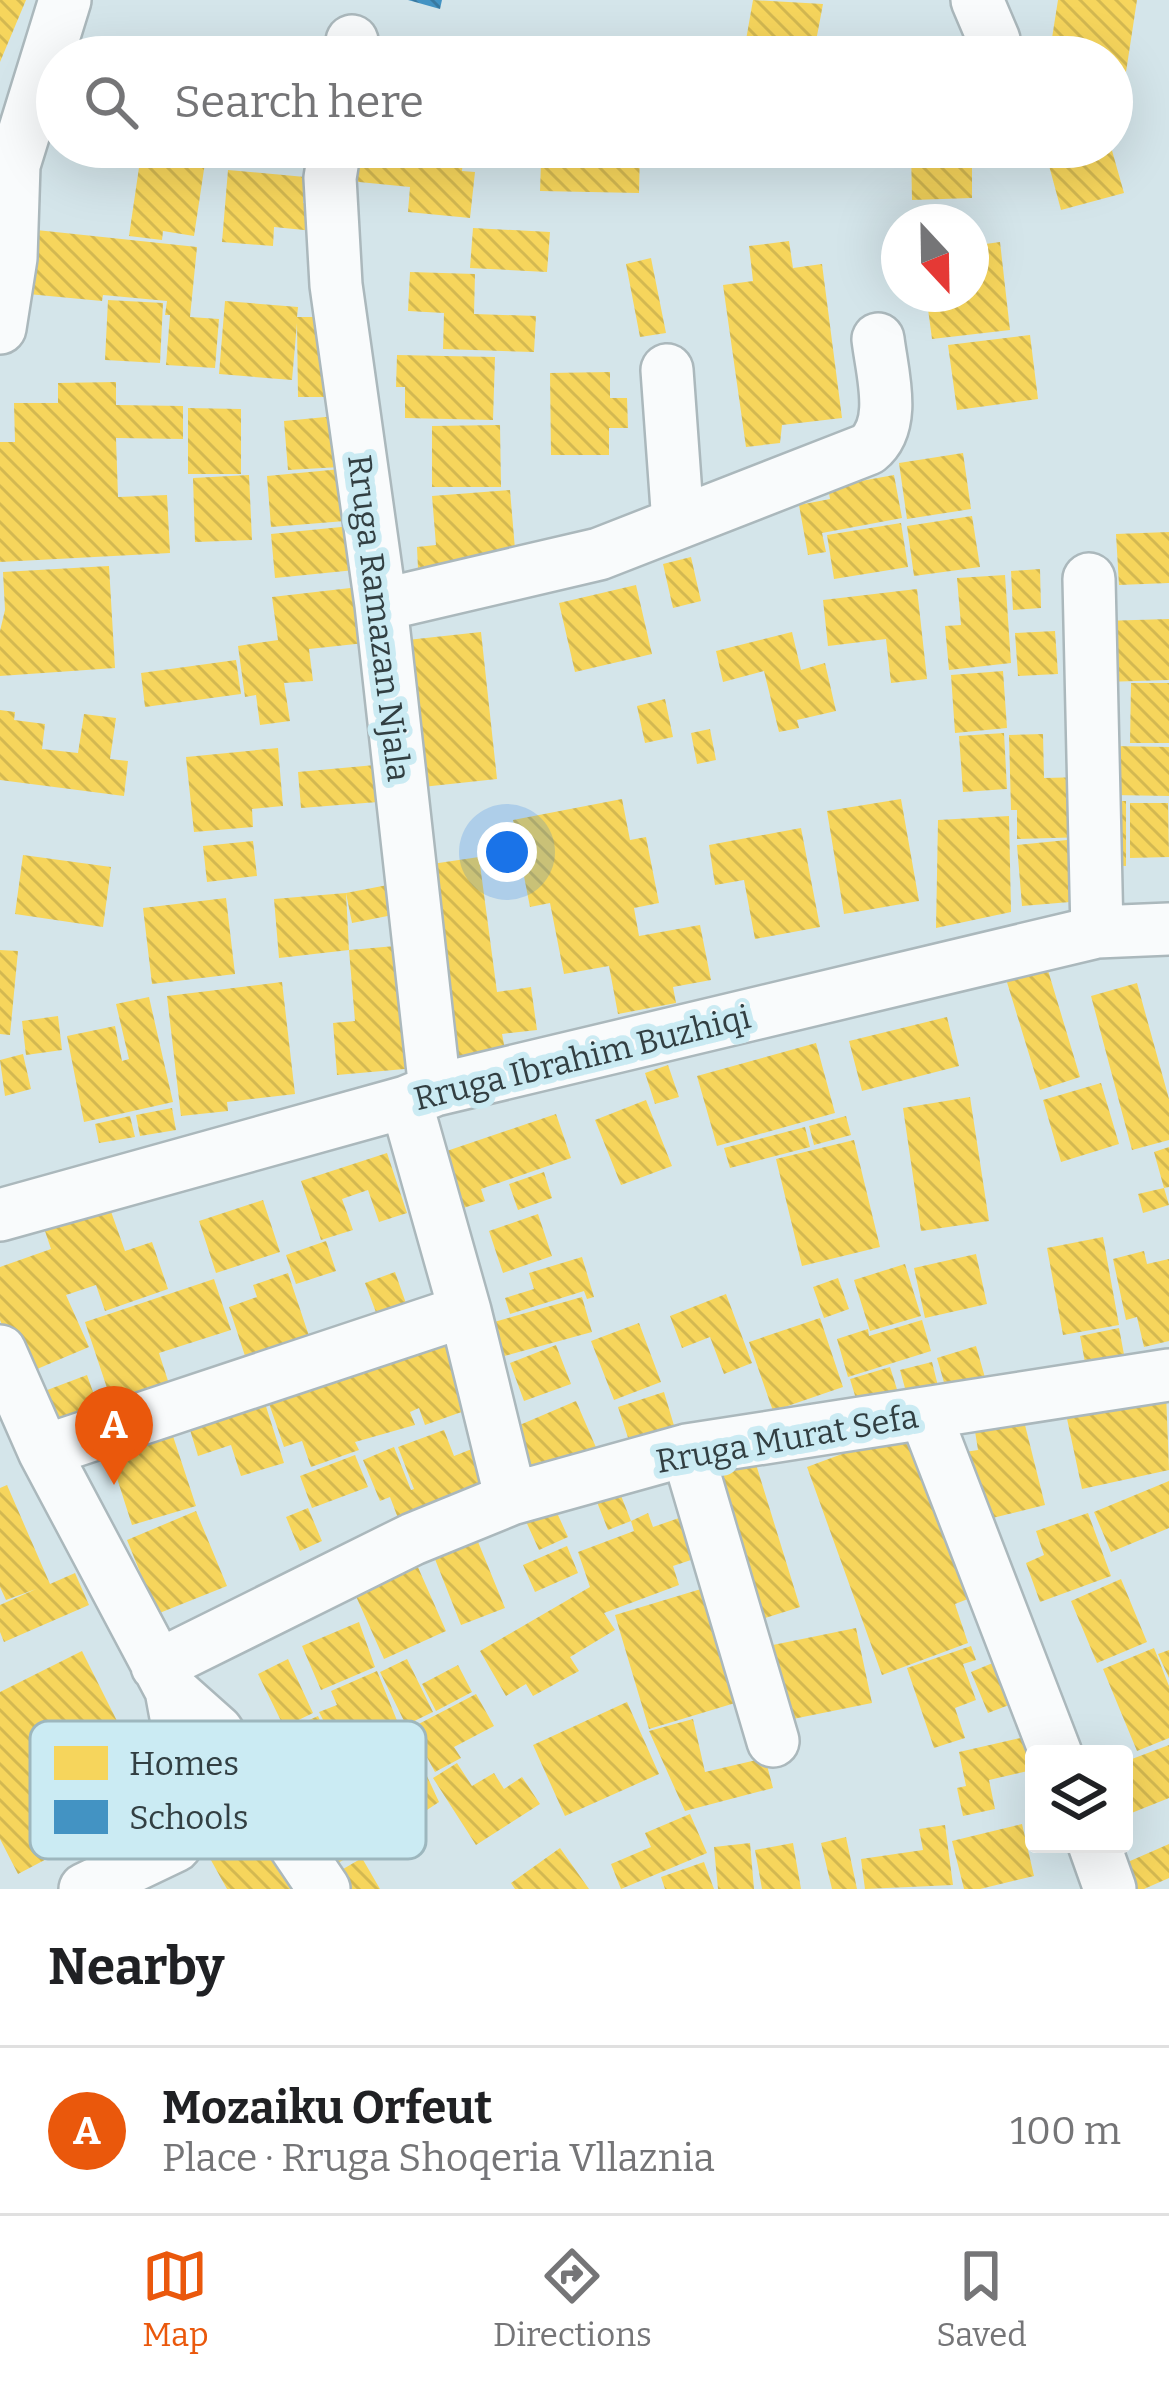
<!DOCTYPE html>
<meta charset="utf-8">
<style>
:root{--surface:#fff;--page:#f6f6f6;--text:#202124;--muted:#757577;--line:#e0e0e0;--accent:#ea580c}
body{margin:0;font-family:Bitter,serif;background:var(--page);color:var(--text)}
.controls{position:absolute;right:36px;bottom:36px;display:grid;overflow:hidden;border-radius:12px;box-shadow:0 12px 48px #0002}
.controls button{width:108px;height:108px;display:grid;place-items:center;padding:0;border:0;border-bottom:3px solid var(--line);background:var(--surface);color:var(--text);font:60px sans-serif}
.compass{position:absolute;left:881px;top:204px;width:108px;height:108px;border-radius:50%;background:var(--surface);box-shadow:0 12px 48px #0002;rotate:158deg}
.you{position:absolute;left:507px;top:852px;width:42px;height:42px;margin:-30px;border:9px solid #fff;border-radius:50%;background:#1a73e8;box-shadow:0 0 0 18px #1a73e833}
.badge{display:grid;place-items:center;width:78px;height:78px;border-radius:50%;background:var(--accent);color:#fff;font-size:39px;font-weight:700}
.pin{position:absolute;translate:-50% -99px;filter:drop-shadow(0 3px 6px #0008)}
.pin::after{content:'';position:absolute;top:63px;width:42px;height:36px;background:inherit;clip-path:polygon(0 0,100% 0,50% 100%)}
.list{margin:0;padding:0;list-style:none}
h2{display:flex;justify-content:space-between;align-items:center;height:156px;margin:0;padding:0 48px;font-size:51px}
h2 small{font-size:39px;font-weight:400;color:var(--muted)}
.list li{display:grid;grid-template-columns:78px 1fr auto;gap:36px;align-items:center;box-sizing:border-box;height:168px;padding:0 48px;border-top:3px solid var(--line)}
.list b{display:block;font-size:45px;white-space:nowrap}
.list p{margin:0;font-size:39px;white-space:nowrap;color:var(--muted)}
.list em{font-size:39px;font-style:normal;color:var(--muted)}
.icon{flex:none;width:66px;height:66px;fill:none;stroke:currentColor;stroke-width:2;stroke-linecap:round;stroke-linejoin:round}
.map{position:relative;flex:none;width:1169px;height:1889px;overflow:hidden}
.search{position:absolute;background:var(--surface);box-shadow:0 12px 48px #0002;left:36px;right:36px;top:36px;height:132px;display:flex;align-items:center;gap:30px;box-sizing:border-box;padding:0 42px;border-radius:66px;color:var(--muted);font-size:45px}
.sheet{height:324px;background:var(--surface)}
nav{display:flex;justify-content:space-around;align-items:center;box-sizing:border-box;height:168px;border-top:3px solid var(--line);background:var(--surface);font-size:33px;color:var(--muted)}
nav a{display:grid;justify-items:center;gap:6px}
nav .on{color:var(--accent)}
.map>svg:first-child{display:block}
.homes{fill:url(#homes-back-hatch)}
.schools{fill:url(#schools-back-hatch)}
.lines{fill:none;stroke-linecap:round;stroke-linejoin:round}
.minor-casing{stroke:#abb8bc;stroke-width:56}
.minor{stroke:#f9fbfc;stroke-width:51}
.labels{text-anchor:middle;stroke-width:12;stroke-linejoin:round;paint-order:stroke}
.street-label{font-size:33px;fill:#323f42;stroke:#cbebf3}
.key{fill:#cbebf3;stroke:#9db7be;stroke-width:3}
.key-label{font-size:33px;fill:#323f42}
</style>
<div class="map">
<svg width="1169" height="1889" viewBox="0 0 1169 1889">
<defs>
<pattern id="homes-back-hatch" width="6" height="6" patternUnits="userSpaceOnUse" patternTransform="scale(3)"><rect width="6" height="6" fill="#f6d55c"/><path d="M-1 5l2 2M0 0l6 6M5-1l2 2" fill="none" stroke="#d3b851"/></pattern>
<pattern id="schools-back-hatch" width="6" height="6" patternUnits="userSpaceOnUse" patternTransform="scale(3)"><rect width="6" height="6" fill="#4393c3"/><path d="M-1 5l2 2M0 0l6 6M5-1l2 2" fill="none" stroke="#3979a0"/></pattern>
</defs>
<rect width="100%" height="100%" fill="#d4e5ea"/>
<path class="homes" d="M0 0H26L0 62Z
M753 0 823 4 813 57H743Z
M1058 0H1137L1126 72 1112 69V57H1049Z
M399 47 438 55V57H397Z
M142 147 206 156 194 236 163 231 162 240 129 236Z
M549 147H640L639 193 540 191 541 163H549Z
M911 147H972V198L912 200Z
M1044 147H1111L1124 193 1061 210Z
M352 150 463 161 462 171 475 172 470 218 408 212 410 187 349 181Z
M228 170 305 177 303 203 317 205 314 231 274 227 273 246 222 242Z
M473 228 550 232 547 272 470 268Z
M27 229 197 247 190 317 219 319 215 368 166 365 170 315H165L167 301 103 295 102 301 28 294Z
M789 241 793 268 822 264 842 418 782 425 780 443 746 447 723 285 753 281 749 246Z
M1000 242 1010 330 932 339 926 294H971V246Z
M651 258 666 333 640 337 626 264Z
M410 272 475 274 474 314 536 316 534 352 443 349 444 313 408 311Z
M108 300 163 303 160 363 105 360Z
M225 301 298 307 297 317H331L333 397H298L297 323 292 380 219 374Z
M1030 335 1038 399 957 410 948 345Z
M397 355 495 357 493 420 405 418V387H396Z
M610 372V398H627L628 428H609V455H551L550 373Z
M116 382V405L183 406V439L116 438 118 497 167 495 170 553 0 562V442H15L14 403H58V383Z
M188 408 241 409V474H188Z
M336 416 340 467 288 470 284 421Z
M500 425 501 487H432V426Z
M963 453 971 509 907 519 899 463Z
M341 469 345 521 271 527 267 476Z
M249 475 252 540 195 542 193 478Z
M894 475 902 518 822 533 826 552 808 555 799 505 830 499 828 487Z
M510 490 516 561 418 569 417 547 436 545 432 496Z
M972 516 980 567 914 576 907 526Z
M901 523 908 567 834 579 827 535Z
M351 526 355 570 275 578 271 534Z
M1169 532V583L1119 585 1116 534Z
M691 557 701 601 673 608 663 564Z
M109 566 115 668 0 676V631L5 610 3 572Z
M1040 569 1041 608 1013 610 1011 571Z
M1005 575 1011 663 949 670 945 626 961 625 957 578Z
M636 585 652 654 575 672 559 603Z
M359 587 365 643 309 649 313 681 284 683 290 721 260 725 256 695 245 697 238 646 278 640 272 597Z
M917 589 927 679 891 683 886 639 828 646 823 600Z
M1169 619V680L1104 682 1102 621Z
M1055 631 1058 674 1018 676 1015 633Z
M481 632 497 779 413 788 398 641Z
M792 632 801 670 825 663 836 711 797 720 799 728 779 732 764 671 723 682 716 651Z
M236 660 241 694 145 707 141 673Z
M1003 671 1007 728 955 733 951 675Z
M1131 683H1169V743H1130Z
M665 699 673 737 645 743 637 706Z
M0 710 15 712 14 720 45 724 42 749 78 753 84 714 116 718 110 759 128 761 124 796 0 780Z
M710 729 716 760 697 764 691 733Z
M1004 733 1007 789 963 792 959 736Z
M1043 734 1044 778 1086 777 1088 837 1017 839V810H1011L1009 735Z
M1112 746 1169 747V796L1112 795Z
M278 748 283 806 252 809 253 827 194 832 186 757Z
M375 765 378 802 301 808 298 772Z
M622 799 630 840 646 837 659 903 634 908 639 936 700 925 711 980 673 987 676 1003 618 1014 609 966 564 974 550 903 530 907 513 820Z
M901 799 919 901 844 914 827 811Z
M1104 801H1126V866L1104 865Z
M1130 803H1168L1169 857 1130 858Z
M1009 816 1011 912 936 928 938 820Z
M801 828 820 927 755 939 744 880 715 885 709 845Z
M1077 839 1082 901 1022 906 1017 845Z
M253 841 257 876 207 882 203 846Z
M23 855 111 867 103 927 15 914Z
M479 857 497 992 531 987 537 1030 502 1034 505 1050 450 1058 425 865Z
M398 883 403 913 352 923 346 893 349 950 407 945 416 1068 337 1075 333 1023 355 1021 349 950 279 958 274 899 346 893Z
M226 898 235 974 152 984 143 908Z
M0 950 18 951 10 1035 0 1034Z
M1047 967 1080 1077 1040 1090 1006 979Z
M282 982 295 1094 227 1102 228 1111 181 1116 167 996Z
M1137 983 1169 1099V1140L1132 1150 1091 996Z
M149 997 173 1102 84 1122 67 1036 115 1026 122 1061 129 1059 116 1004Z
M58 1016 62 1050 26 1055 22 1021Z
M947 1017 959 1066 862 1091 849 1041Z
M816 1043 835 1113 717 1146 697 1076Z
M23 1054 31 1089 5 1096 0 1060Z
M668 1065 679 1097 655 1104 645 1073Z
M1101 1083 1119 1144 1061 1162 1043 1100Z
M970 1097 989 1221 921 1231 903 1108Z
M646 1100 672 1166 621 1185 595 1120Z
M172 1108 176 1130 140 1136 136 1115Z
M556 1114 571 1158 481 1189 485 1201 451 1212 432 1156Z
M130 1116 135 1137 99 1143 95 1124Z
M846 1116 851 1135 814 1145 809 1126Z
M805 1127 810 1147 730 1168 724 1148Z
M854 1140 880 1247 802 1266 776 1159Z
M1169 1147V1187L1164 1188 1154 1152Z
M387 1153 407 1213 379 1222 368 1190 342 1199 353 1230 321 1240 301 1181Z
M544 1172 552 1198 518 1210 509 1184Z
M1164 1188 1169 1205 1143 1213 1138 1194Z
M263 1200 280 1252 216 1273 199 1221Z
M108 1203 125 1251 152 1242 168 1289 105 1311 96 1285 66 1295 89 1347 30 1372 10 1345 0 1320V1267L51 1249 44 1228Z
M538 1214 552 1256 503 1273 489 1231Z
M1103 1237 1119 1325 1063 1335 1047 1248Z
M326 1241 336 1271 296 1284 286 1255Z
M1144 1251 1147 1264 1169 1259V1341L1144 1347 1137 1317 1126 1320 1113 1259Z
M976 1254 987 1304 925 1318 914 1268Z
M582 1257 594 1297 587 1299 584 1291 510 1314 505 1298 534 1289 529 1273Z
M905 1264 921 1316 870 1331 854 1280Z
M395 1272 409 1312 380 1323 365 1283Z
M288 1273 310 1339 246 1359 229 1307 257 1297 253 1285Z
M838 1278 849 1309 824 1318 813 1287Z
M214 1279 231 1330 159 1353 169 1384 112 1403 85 1322Z
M726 1294 752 1363 724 1374 710 1337 682 1348 670 1316Z
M582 1297 592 1332 497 1358 487 1324Z
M820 1318 843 1387 773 1411 749 1342Z
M922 1320 931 1351 848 1377 837 1339 868 1329 869 1336Z
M639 1323 661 1382 614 1400 591 1341Z
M1119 1328 1126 1365 1087 1373 1080 1336Z
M441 1330 470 1409 425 1425 419 1408 410 1412 415 1425 355 1442 359 1450 311 1467 302 1441 284 1447 265 1392Z
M556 1345 571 1384 524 1401 510 1363Z
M976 1346 988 1388 949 1400 937 1358Z
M932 1362 939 1390 908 1399 900 1370Z
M890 1367 900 1399 860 1412 850 1379Z
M87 1375 98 1406 53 1423 42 1392Z
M664 1392 678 1439 633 1453 618 1407Z
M1166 1392 1169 1470 1082 1489 1066 1414Z
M263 1397 284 1463 241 1476 231 1445 198 1456 187 1420Z
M576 1401 598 1452 537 1479 515 1427Z
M1023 1417 1045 1505 972 1523 952 1454 978 1450 974 1425Z
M170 1427 196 1506 132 1525 107 1447Z
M912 1428 973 1597 955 1604 968 1643 882 1675 807 1467Z
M444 1430 454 1456 477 1447 493 1489 401 1526 390 1497 380 1501 363 1460 394 1447 411 1490 414 1489 398 1447Z
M355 1455 368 1487 312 1508 300 1476Z
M755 1461 800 1607 749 1623 704 1477Z
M1169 1481V1528L1111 1552 1094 1512Z
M7 1485 50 1584 75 1573 89 1605 4 1642 0 1632V1605L36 1589 6 1600 0 1587V1488Z
M620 1493 631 1521 608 1530 597 1502Z
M553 1504 568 1537 539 1550 524 1517Z
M308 1508 322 1541 300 1551 286 1517Z
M196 1511 227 1586 157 1614 127 1540Z
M648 1513 653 1527 679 1518 694 1559 673 1566 679 1585 604 1613 615 1630 570 1657 579 1671 533 1696 526 1684 506 1696 480 1651 590 1587 578 1552 634 1531 631 1521Z
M1088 1513 1111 1576 1040 1602 1026 1563 1044 1555 1036 1531Z
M474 1532 505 1608 461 1625 431 1549Z
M567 1546 578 1573 535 1592 523 1565Z
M417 1565 446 1631 384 1659 355 1594Z
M1121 1579 1147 1642 1097 1663 1071 1601Z
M711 1586 745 1700 649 1729 615 1615Z
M359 1622 375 1667 321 1690 302 1646Z
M856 1628 872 1703 783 1721 768 1646Z
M971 1646 976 1660 963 1664 976 1700 955 1708 965 1738 934 1748 907 1668Z
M1154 1648 1169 1686V1738L1137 1751 1103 1669Z
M1169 1650V1678L1158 1654Z
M82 1651 157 1801 18 1874 0 1839V1692Z
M1012 1655 1039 1720 1018 1729 1009 1705 988 1713 971 1672Z
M288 1659 313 1713 284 1727 258 1674Z
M407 1659 433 1712 406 1725 380 1672Z
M458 1665 472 1692 436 1711 422 1684Z
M377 1671 402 1733 406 1731 439 1802 368 1849 330 1782 350 1772 319 1712 337 1705 331 1691Z
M476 1694 494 1726 454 1747 461 1758 435 1772 411 1728Z
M627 1702 659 1774 565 1816 533 1745Z
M318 1716 341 1767 283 1793 260 1742Z
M693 1719 705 1772 765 1758 773 1788 685 1811 649 1731Z
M1025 1737 1032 1770 989 1780 995 1809 963 1816 957 1788 966 1786 959 1752Z
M1169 1745V1798L1124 1816V1762Z
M457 1763 472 1786 494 1773 504 1789 522 1777 540 1804 476 1845 433 1778Z
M325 1791 358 1852 323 1871 291 1810Z
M690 1814 707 1853 621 1889 611 1864 651 1847 645 1833Z
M264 1823 299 1889H227L207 1853Z
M1022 1824 1034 1876 980 1889H964L952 1841Z
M945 1825 953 1885 865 1889 861 1859 923 1850 919 1829Z
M846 1837 857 1889H832L821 1843Z
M750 1843 754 1889H718L714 1847Z
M793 1843 801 1889H762L755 1850Z
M1169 1844V1878L1144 1889H1123L1114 1868Z
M560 1848 589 1889H515L511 1883Z
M362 1858 380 1889H348L338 1872Z
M704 1862 714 1889H665L661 1877Z"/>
<path class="schools" d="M408 0H442L440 9Z"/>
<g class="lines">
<defs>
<path id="minor" d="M977 0 994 40
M350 57 352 41
M335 147 330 178 336 285 381 605 435 1090
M0 328 11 258 14 165 65 0
M667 370 678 523
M1089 579 1097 932
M381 605 599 554 868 449C898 425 882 373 878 339
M406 1102 465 1311 511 1499
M0 1215 406 1102 435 1090 1097 932 1169 929
M0 1351 44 1451 171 1690 195 1819 175 1846 85 1889
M925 1414 1056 1754
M687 1450 773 1741
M44 1451 465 1311
M157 1666 413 1539 511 1499 687 1450 1169 1375
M171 1690 217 1731 324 1889
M1094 1844 1110 1889"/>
</defs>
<use href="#minor" class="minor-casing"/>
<use href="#minor" class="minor"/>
</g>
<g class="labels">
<g class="street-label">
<text transform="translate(380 618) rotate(83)" y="12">Rruga Ramazan Njala</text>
<text transform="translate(582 1057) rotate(-14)" y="12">Rruga Ibrahim Buzhiqi</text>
<text transform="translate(787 1438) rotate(-10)" y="12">Rruga Murat Sefa</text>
</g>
</g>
<rect x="30" y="1721" width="396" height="138" rx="18" class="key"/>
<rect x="54" y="1746" width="54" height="34" fill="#f6d55c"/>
<rect x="54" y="1800" width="54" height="34" fill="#4393c3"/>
<g class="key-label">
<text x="129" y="1775">Homes</text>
<text x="129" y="1829">Schools</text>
</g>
</svg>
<div class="controls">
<button><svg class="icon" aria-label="layers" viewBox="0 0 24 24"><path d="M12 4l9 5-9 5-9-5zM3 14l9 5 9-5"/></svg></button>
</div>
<svg class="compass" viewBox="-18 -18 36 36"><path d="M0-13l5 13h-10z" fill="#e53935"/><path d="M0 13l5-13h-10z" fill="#757577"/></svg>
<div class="you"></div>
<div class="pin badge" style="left:114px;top:1485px">A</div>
<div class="search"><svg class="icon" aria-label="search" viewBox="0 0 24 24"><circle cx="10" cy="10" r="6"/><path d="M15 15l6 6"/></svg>Search here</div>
</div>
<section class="sheet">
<h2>Nearby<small></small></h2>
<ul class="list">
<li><span class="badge">A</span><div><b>Mozaiku Orfeut</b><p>Place · Rruga Shoqeria Vllaznia</p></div><em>100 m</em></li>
</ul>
</section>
<nav>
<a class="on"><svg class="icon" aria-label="map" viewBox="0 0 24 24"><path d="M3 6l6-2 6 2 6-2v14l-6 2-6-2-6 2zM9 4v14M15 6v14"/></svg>Map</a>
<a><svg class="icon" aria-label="directions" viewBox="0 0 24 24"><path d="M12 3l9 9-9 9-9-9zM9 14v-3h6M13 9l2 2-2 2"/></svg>Directions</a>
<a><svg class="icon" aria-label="saved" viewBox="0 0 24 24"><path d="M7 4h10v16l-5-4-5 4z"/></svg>Saved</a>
</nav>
